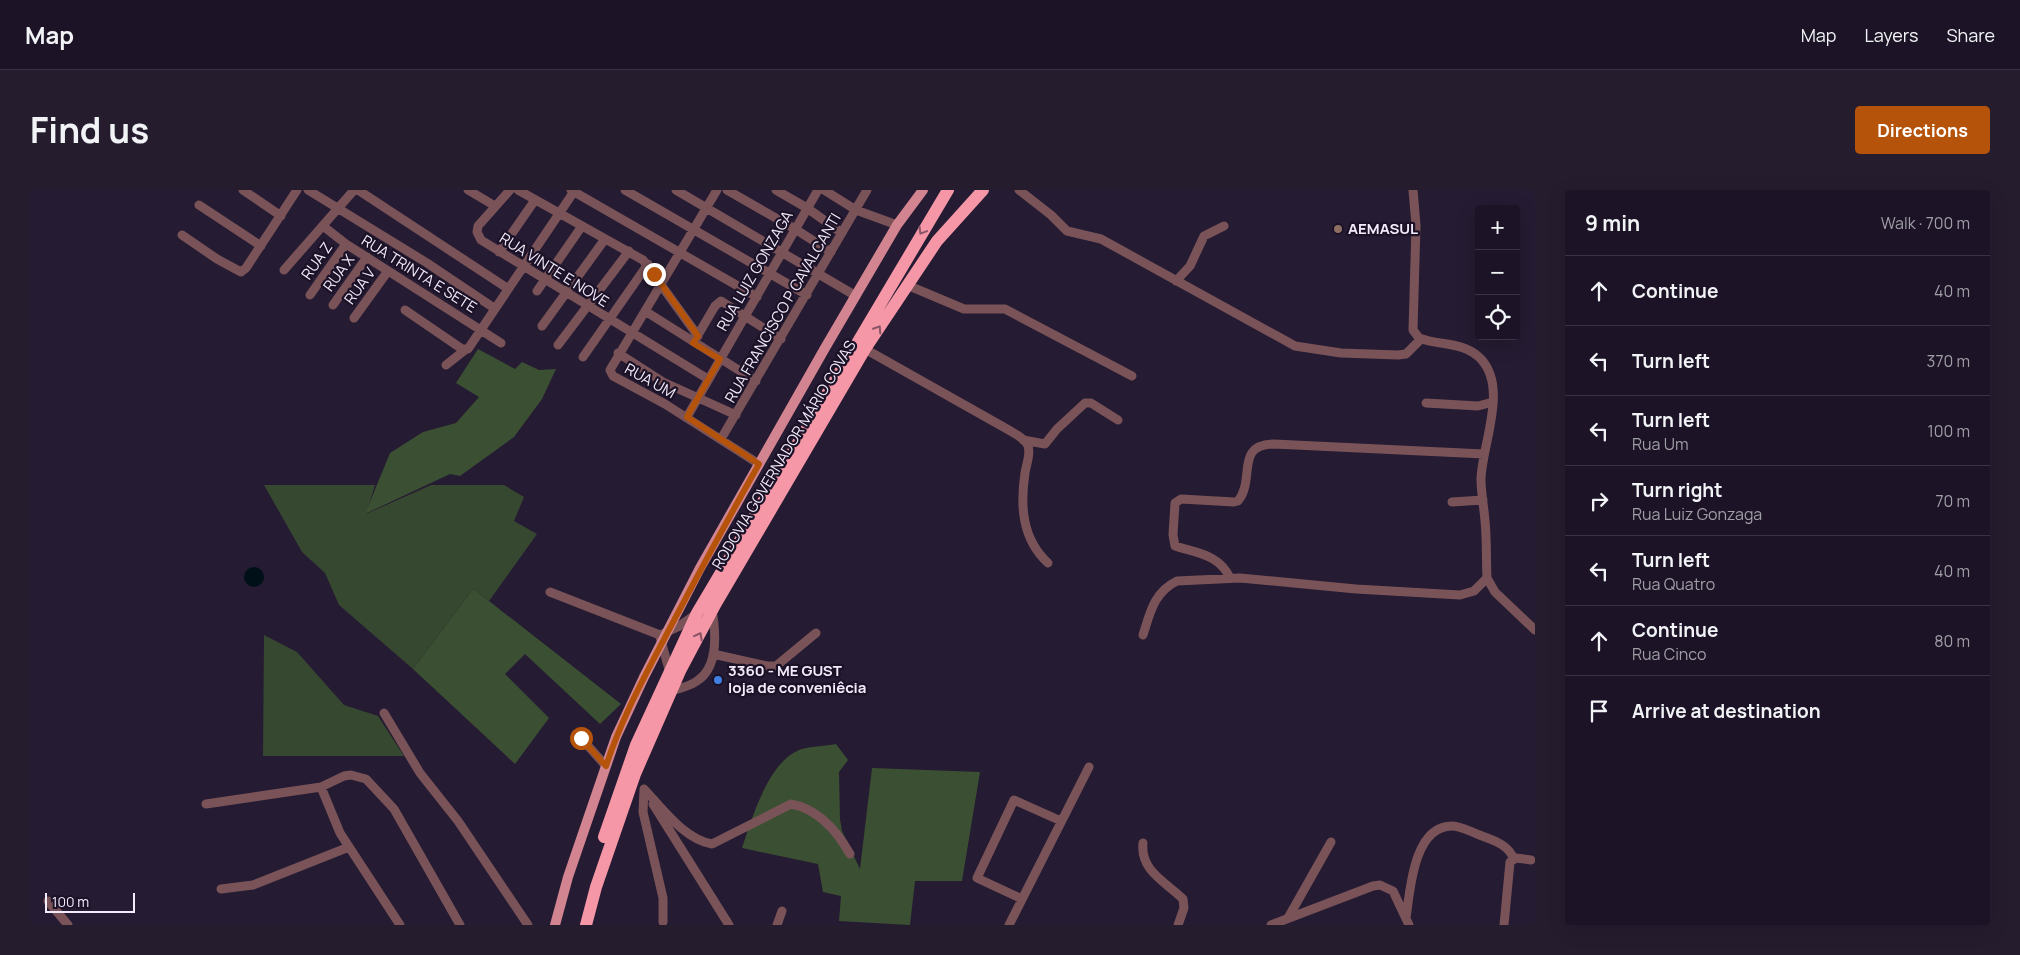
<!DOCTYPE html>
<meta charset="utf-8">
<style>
:root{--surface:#1c1426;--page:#251d2e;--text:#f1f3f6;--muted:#a09ea7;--line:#3a3343;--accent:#b45309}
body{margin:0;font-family:Manrope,sans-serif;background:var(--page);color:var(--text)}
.controls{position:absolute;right:15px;top:15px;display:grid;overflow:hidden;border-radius:5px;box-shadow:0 5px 20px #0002}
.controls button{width:45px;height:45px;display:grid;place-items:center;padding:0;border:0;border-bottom:1px solid var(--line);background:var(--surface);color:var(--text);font:25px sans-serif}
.scale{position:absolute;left:15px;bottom:12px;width:90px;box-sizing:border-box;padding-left:5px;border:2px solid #f2ebfb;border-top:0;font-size:14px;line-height:18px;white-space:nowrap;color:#f2ebfb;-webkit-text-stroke:4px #1c1227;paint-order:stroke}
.stop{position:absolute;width:15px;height:15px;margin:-11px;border:4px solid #b45309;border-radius:50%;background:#fff}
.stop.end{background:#b45309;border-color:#fff;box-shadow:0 1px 5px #0008}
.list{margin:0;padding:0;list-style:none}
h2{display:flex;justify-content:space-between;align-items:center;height:65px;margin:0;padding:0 20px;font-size:21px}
h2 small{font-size:16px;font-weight:400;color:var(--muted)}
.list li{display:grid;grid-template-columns:32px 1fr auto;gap:15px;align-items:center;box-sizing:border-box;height:70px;padding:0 20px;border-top:1px solid var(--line)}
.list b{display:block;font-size:19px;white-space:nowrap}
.list p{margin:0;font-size:16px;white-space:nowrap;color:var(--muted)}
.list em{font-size:16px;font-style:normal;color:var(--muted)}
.icon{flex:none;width:28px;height:28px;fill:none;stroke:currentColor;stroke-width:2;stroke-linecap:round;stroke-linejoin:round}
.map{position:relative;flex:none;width:1505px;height:735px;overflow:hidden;border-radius:5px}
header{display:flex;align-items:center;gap:30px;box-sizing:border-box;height:70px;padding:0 25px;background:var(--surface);border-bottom:1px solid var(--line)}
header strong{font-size:24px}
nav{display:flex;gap:28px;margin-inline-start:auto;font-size:18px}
.intro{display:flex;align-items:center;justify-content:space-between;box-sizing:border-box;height:120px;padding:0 30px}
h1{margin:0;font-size:35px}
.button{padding:12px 22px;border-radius:5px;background:var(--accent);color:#fff;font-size:18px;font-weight:700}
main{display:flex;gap:30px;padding:0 30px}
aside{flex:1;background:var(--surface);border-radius:5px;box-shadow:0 5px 20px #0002}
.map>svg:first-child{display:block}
.green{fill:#374831}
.forest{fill:#3b5033}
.water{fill:#001018}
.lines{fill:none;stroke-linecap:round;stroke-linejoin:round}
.minor{stroke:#795358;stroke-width:9}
.major{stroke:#d28490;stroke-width:10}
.highway{stroke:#f597a6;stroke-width:12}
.oneway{stroke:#885466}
.route{stroke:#b45309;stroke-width:6}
.education-dot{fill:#8d6e63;stroke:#1c1227;stroke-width:2}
.shop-dot{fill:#3f7fe0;stroke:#1c1227;stroke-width:2}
.labels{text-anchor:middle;stroke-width:4.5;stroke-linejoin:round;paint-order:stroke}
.poi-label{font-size:15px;font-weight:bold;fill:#f2ebfb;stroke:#1c1227;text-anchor:start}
.street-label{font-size:15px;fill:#f2ebfb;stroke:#1c1227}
</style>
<header>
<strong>Map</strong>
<nav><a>Map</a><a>Layers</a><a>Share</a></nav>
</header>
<div class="intro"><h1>Find us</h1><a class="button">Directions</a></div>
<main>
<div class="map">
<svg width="1505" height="735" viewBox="0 0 1505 735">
<rect width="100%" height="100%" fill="#251b32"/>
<path class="green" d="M234 295H345L336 324 401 295H474L494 307 484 331 507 344 459 411 443 399 383 479 309 415 295 383 272 362Z
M234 445 267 462 314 515 348 526 374 566H233Z"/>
<path class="forest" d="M448 159 485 179 492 172 509 180 526 179 512 209 484 247 430 286 420 284 335 324 360 263 393 242 426 233 449 207 426 193Z
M443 399 459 411 591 514 570 534 495 464 475 484 519 528 485 574 383 479Z
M806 554 818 570 809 582 810 629 812 641 830 679 842 578 950 582 932 691H885L880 735 809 731 811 706 793 702 788 674 712 658C722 629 738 570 772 559 783 556 795 556 806 554Z"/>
<path class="water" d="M214 387a10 10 0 1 1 20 0a10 10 0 1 1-20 0Z"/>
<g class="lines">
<path class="minor" d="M213 0 251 26
M278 0 397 73 464 118
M328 0 477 98
M438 0 465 16
M480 0 448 36 447 42 451 50 678 189
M488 0 613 70 668 146
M541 0 727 107
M595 0 777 105
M646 0 826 106
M687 0 580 180 583 186 635 214 729 274
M697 0 765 39 801 62
M746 0 777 18 812 43
M794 0 826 20 867 35
M989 0 1021 25 1037 41 1071 49 1265 156 1311 163 1368 165 1376 164 1391 149
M1383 0 1386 35 1383 140 1389 148C1410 156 1432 151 1450 168 1479 197 1452 254 1451 289 1451 303 1454 317 1455 331 1457 350 1456 369 1457 388L1465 402 1505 440
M169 15 231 56
M293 36 316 54 471 153
M152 45 187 69 211 82 216 78 267 0
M469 62 505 10
M254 80 324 0
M1146 91 1160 76 1174 46 1194 36
M877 95 934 119H975L1102 186
M507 101 552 36
M280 105 316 54
M303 115 337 67
M375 120 432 159H438L545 0
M615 121 726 191
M324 128 358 81
M512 136 575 49
M665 150 685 116 691 111 751 149
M528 155 599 61
M835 159 977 239C983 243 995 248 998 256 1001 264 996 275 995 283 990 316 992 349 1018 373
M588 163 633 192 706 225
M553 167 618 74
M416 175 435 160
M1396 213 1448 216 1463 212
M657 227 788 0
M691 249 837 0
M993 250 1015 254 1027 239 1055 213H1061L1088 230
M1422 312 1453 310
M1200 388C1189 364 1166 363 1145 356L1143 345 1145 313 1151 309 1204 312 1208 311C1226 289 1204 255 1244 254L1454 264
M520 402 630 445 648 437 665 425
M1113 445C1120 423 1124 402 1147 391L1210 388 1326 399 1430 405 1444 401 1457 388
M630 447 640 483
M683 464 737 476H746L786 443
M641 501C649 498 659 497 667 491 689 477 686 443 682 420
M354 523 390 583 428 631 498 735
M551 548 576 576
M291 597 310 643 370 735
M614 599C633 619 654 649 682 654L761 614C788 619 807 641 820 664
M614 599 613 622 633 708V732
M176 614 291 597 314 586 321 585 336 589 364 619 430 735
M623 614 699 735
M1113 653C1110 681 1136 692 1153 709L1154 718 1148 735
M191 699 223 695 319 657
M992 709 947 688 984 610 1031 631
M18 711 38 735
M1258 728 1301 652
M1376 728C1380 702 1383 636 1422 636 1430 636 1439 641 1447 644 1462 650 1477 653 1484 669
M747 735 752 721
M979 735 1059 577
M1241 735 1343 696 1350 695 1363 701 1379 735
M1474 735 1480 672 1486 668 1501 670"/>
<path class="major" d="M525 735 538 687 586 547 614 487 670 378 795 158 867 35 893 0"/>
<path class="highway" d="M574 647 606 555 667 423 918 0
M556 735 566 697 605 584 650 481 685 415 835 159 907 51 953 0"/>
</g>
<defs><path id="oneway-chevron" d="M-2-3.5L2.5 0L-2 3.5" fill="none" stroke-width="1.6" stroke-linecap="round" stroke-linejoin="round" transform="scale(1.25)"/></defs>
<g class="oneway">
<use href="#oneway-chevron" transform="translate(892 41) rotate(121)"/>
<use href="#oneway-chevron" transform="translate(848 139) rotate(-57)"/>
<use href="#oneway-chevron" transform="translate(669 446) rotate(-62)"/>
</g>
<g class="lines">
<path class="route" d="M551 548 576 576C590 533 610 495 631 455 663 394 695 334 729 274L657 227 690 169 663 153 668 146 624 84"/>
</g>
<circle class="education-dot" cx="1308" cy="39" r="5"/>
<circle class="shop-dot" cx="688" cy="490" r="5"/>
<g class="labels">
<g class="poi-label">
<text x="1318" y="44">AEMASUL</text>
<text x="698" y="486">3360 - ME GUST<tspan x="698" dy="17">loja de conveniêcia</tspan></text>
</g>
<g class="street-label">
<text transform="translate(287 71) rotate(-55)" y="5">RUA Z</text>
<text transform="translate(524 80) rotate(32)" y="5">RUA VINTE E NOVE</text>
<text transform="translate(725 81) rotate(-60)" y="5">RUA LUIZ GONZAGA</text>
<text transform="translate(309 83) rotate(-54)" y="5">RUA X</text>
<text transform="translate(389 84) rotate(32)" y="5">RUA TRINTA E SETE</text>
<text transform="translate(330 96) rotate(-54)" y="5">RUA V</text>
<text transform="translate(753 118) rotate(-60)" y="5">RUA FRANCISCO P CAVALCANTI</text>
<text transform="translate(620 191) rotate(29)" y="5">RUA UM</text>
<text transform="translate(754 265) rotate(-59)" y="5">RODOVIA GOVERNADOR MÁRIO COVAS</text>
</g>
</g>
</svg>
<div class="controls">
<button>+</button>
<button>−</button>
<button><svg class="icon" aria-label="locate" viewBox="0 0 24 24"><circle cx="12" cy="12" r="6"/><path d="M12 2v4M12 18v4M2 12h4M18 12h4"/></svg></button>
</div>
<div class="scale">100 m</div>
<div class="stop" style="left:551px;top:548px"></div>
<div class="stop end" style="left:624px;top:84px"></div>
</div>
<aside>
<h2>9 min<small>Walk · 700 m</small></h2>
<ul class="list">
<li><svg class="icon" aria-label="ahead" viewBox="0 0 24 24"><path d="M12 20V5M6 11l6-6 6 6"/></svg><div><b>Continue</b></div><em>40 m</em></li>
<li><svg class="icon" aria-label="left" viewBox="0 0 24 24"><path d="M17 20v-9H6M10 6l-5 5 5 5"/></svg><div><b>Turn left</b></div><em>370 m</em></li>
<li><svg class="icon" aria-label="left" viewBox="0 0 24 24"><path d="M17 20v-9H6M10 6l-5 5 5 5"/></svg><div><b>Turn left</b><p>Rua Um</p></div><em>100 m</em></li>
<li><svg class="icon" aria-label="right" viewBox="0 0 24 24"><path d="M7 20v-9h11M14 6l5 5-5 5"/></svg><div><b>Turn right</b><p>Rua Luiz Gonzaga</p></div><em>70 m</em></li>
<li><svg class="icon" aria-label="left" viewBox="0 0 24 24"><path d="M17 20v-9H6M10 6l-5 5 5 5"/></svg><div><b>Turn left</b><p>Rua Quatro</p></div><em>40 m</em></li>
<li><svg class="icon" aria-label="ahead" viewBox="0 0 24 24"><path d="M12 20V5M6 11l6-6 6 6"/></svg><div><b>Continue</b><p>Rua Cinco</p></div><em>80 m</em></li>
<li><svg class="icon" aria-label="arrive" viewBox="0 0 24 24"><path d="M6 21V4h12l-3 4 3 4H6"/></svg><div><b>Arrive at destination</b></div></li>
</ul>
</aside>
</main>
